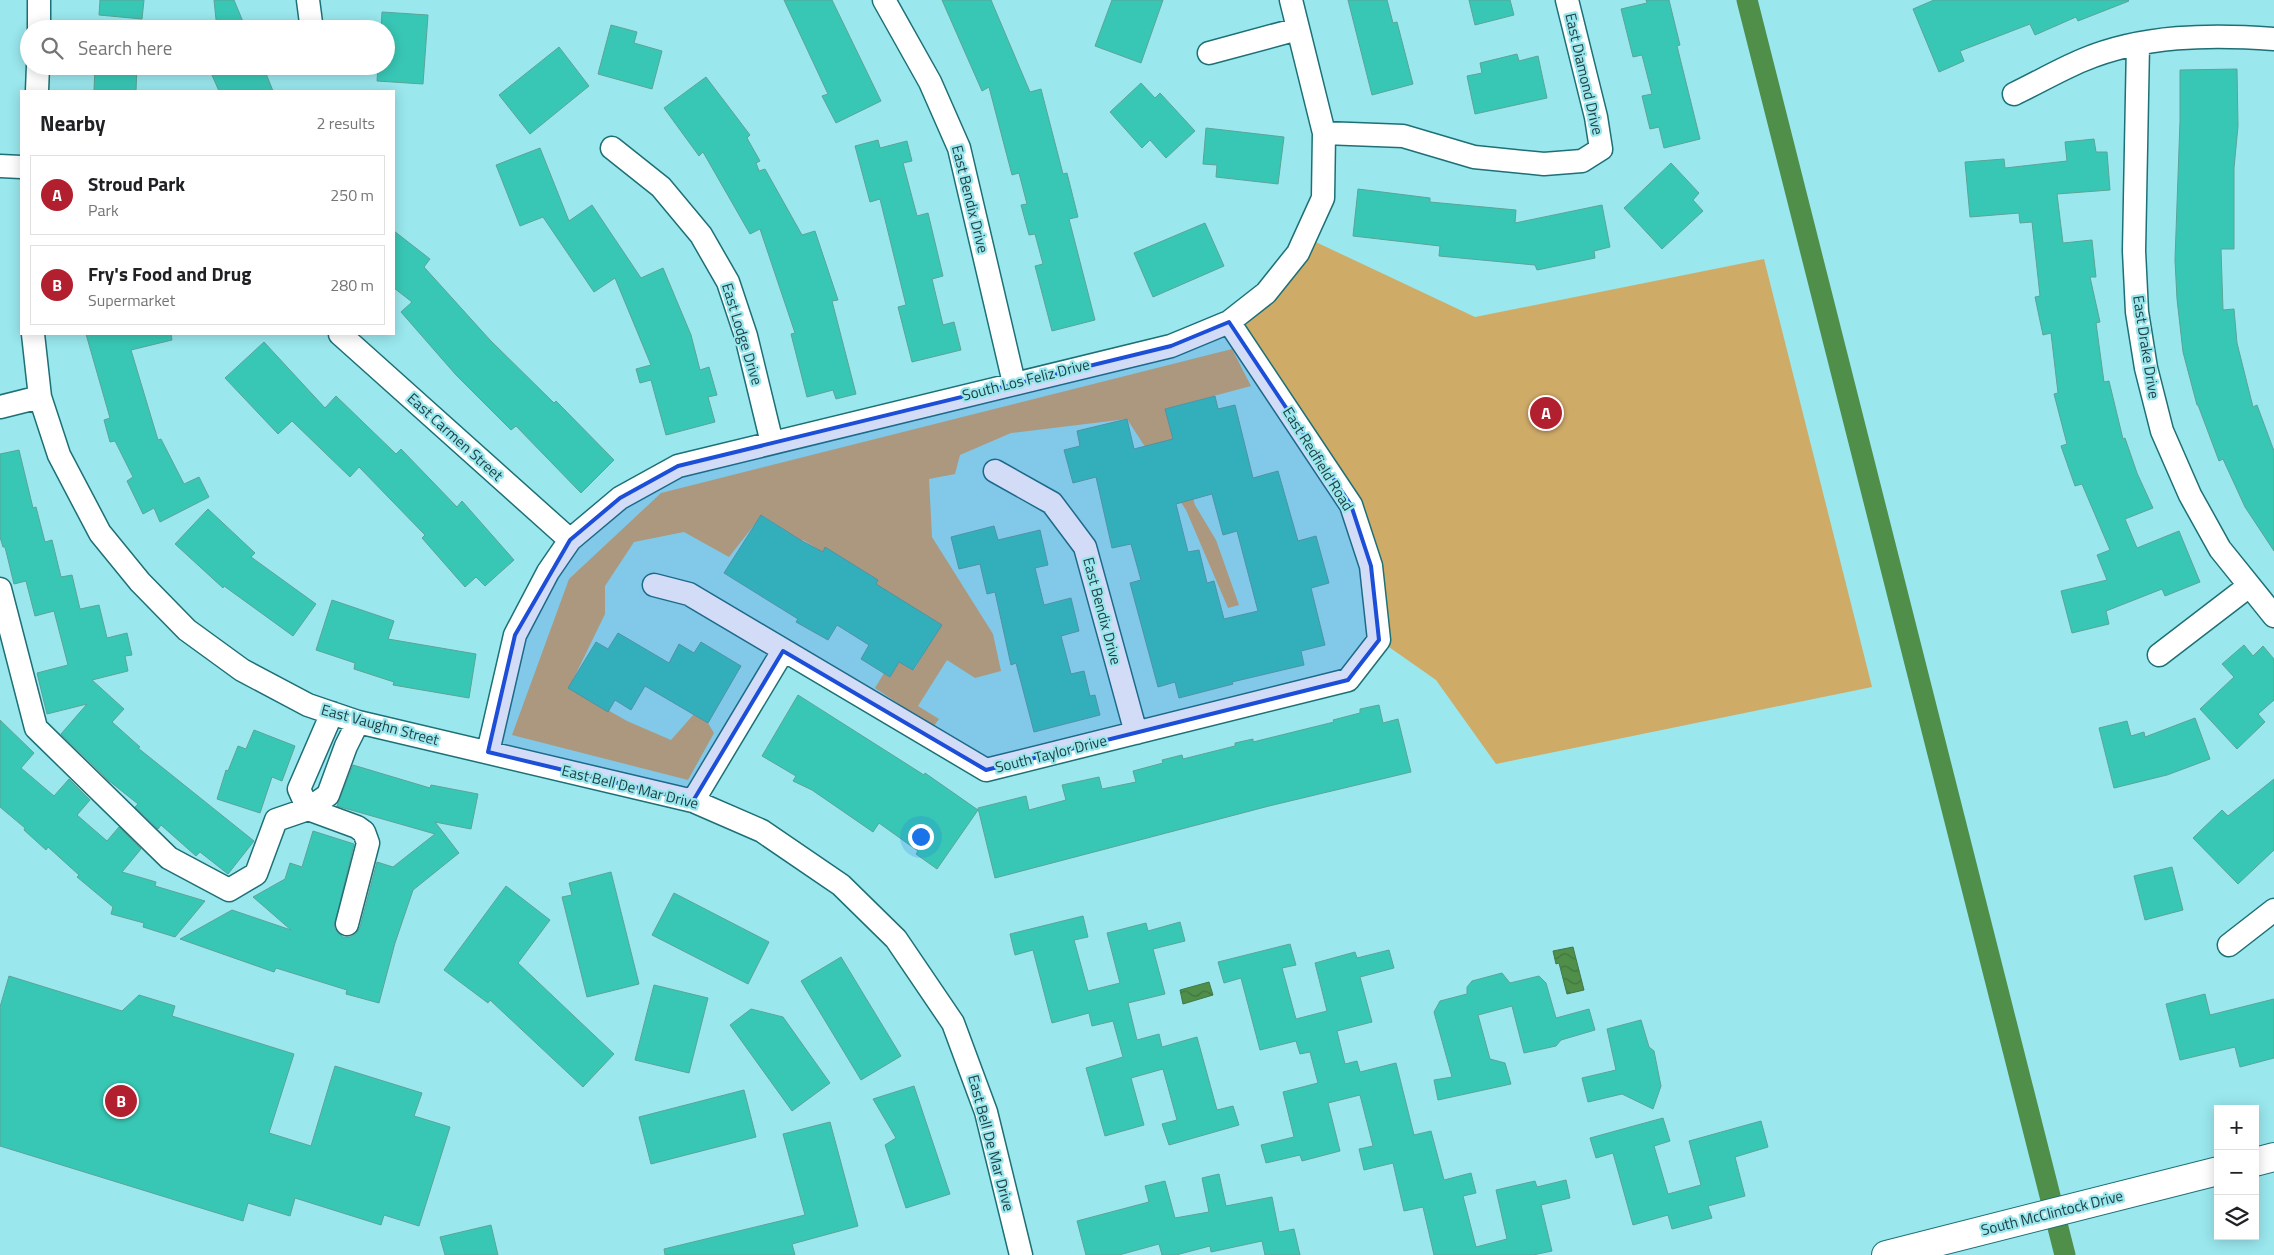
<!DOCTYPE html>
<meta charset="utf-8">
<style>
:root{--surface:#fff;--page:#f2f2f2;--text:#202124;--muted:#757577;--line:#e0e0e0;--accent:#b21f2e}
body{margin:0;font-family:"Titillium Web",sans-serif;background:var(--page);color:var(--text)}
.controls{position:absolute;right:15px;bottom:15px;display:grid;overflow:hidden;border-radius:0px;box-shadow:0 2px 12px #0003}
.controls button{width:45px;height:45px;display:grid;place-items:center;padding:0;border:0;border-bottom:1px solid var(--line);background:var(--surface);color:var(--text);font:25px sans-serif}
.you{position:absolute;left:920px;top:836px;width:18px;height:18px;margin:-12px;border:4px solid #fff;border-radius:50%;background:#1a73e8;box-shadow:0 0 0 8px #1a73e833}
.badge{display:grid;place-items:center;width:32px;height:32px;border-radius:50%;background:var(--accent);color:#fff;font-size:16px;font-weight:700}
.pin{position:absolute;translate:-50% -50%;border:2px solid #fff;box-shadow:0 1px 5px #0006}
.list{margin:0;padding:0;list-style:none}
h2{display:flex;justify-content:space-between;align-items:center;height:65px;margin:0;padding:0 20px;font-size:21px}
h2 small{font-size:16px;font-weight:400;color:var(--muted)}
.list li{display:grid;grid-template-columns:32px 1fr auto;gap:15px;align-items:center;box-sizing:border-box;height:80px;margin:0 10px 10px;padding:0 10px;border:1px solid var(--line);border-radius:0px}
.list b{display:block;font-size:19px;white-space:nowrap}
.list p{margin:0;font-size:16px;white-space:nowrap;color:var(--muted)}
.list em{font-size:16px;font-style:normal;color:var(--muted)}
.icon{flex:none;width:28px;height:28px;fill:none;stroke:currentColor;stroke-width:2;stroke-linecap:round;stroke-linejoin:round}
.map{position:relative;flex:none;width:2274px;height:1255px;overflow:hidden}
.search{position:absolute;background:var(--surface);box-shadow:0 2px 12px #0003;left:20px;top:20px;width:375px;height:55px;display:flex;align-items:center;gap:12px;box-sizing:border-box;padding:0 18px;border-radius:28px;color:var(--muted);font-size:19px}
.panel{position:absolute;background:var(--surface);box-shadow:0 2px 12px #0003;left:20px;top:90px;width:375px;height:245px;border-radius:0px}
.map>svg:first-child{display:block}
.park{fill:#cfab68}
.water{fill:url(#water-waves);stroke:#427848}
.lines{fill:none;stroke-linecap:round;stroke-linejoin:round}
.canal{stroke:#4f8f4a;stroke-width:21}
.building{fill:#39c7b5;stroke:#5aa498;fill-rule:evenodd}
.minor-casing{stroke:#1d7076;stroke-width:25}
.major-casing{stroke:#1d7076;stroke-width:30}
.minor{stroke:#fff;stroke-width:22}
.major{stroke:#fff;stroke-width:28}
.marked{fill:#1d4ed8;fill-opacity:0.2;stroke:#1d4ed8;stroke-width:4;stroke-linejoin:round}
.labels{text-anchor:middle;stroke-width:4.5;stroke-linejoin:round;paint-order:stroke}
.street-label{font-size:15px;fill:#224245;stroke:#9ae7ee}
</style>
<div class="map">
<svg width="2274" height="1255" viewBox="0 0 2274 1255">
<defs>
<pattern id="water-waves" width="16" height="10" patternUnits="userSpaceOnUse" patternTransform="scale(1.25)"><rect width="16" height="10" fill="#4f8f4a"/><path d="M0 5q4-4 8 0t8 0" fill="none" stroke="#41763f"/></pattern>
</defs>
<rect width="100%" height="100%" fill="#9ae7ee"/>
<path class="park" d="M1305 237 1475 317 1764 259 1872 687 1496 764 1436 680 1379 640 1351 505 1229 322Z
M1232 349 1251 386 1165 409 1195 505 1216 540 1239 605 1228 608 1186 510 1127 419 1011 433 960 455 955 474 929 479 932 537 993 634 1001 671 975 678 947 660 918 706 939 719 933 727 875 688 884 673 890 677 899 662 914 670 941 625 803 540 796 550 783 529 762 515 729 557 684 532 634 542 605 586V614L569 688 627 721 671 740 694 714 708 723 714 733 688 780 512 735 569 579 661 493Z"/>
<path class="water" d="M1573 947 1584 990 1567 994 1559 963 1556 964 1553 951Z
M1209 982 1213 995 1183 1004 1180 990Z"/>
<g class="lines">
<path class="canal" d="M1747 0 2065 1255"/>
</g>
<path class="building" d="M100 0H144L142 19 99 15Z
M214 0H234L246 29H217Z
M784 0H832L881 101 836 123 822 96 828 94Z
M942 0H991L1030 92 1041 89 1063 174 1067 173 1078 217 1069 219 1095 320 1052 331 1035 266 1043 264 1035 234 1029 235 1021 205 1027 204 1019 173 1012 175 989 87 982 91Z
M1112 0H1163L1141 63 1095 46Z
M1348 0H1387L1393 23 1397 22 1413 84 1372 95Z
M1469 0H1510L1514 15 1475 25Z
M1646 0H1669L1680 45 1677 46 1700 139 1664 148 1659 127 1650 129 1642 96 1652 94 1642 55 1633 57 1621 9 1647 3Z
M1934 0H2128L2129 1 2078 21 2076 17 2035 35 2030 24 1960 51 1964 61 1939 72 1913 9Z
M382 12 428 15 423 84 377 81 378 66H386V29H381Z
M611 25 637 32 634 43 662 51 652 89 598 74Z
M559 47 589 86 530 134 499 95Z
M1517 54 1519 61 1538 56 1547 98 1475 114 1467 76 1482 73 1480 63Z
M95 66H137L136 91H94Z
M208 66H263L273 91H219Z
M2237 69 2238 126 2234 168V249H2221L2223 310 2234 309 2237 343 2253 407 2257 405 2274 451V551L2245 507 2223 459 2219 461 2198 405H2197L2183 352 2177 299 2175 260 2180 121V70Z
M706 77 750 135 747 138 760 161 756 163 759 171 765 169 802 235 815 231 838 300 832 301 856 394 836 399 833 390 807 397 791 334 795 333 760 229 750 234 703 152 699 156 664 108Z
M1141 83 1155 98 1160 93 1195 131 1166 158 1150 140 1142 148 1110 112Z
M1206 128 1284 137 1278 184 1216 177 1217 165 1203 164Z
M2094 139 2096 152H2107L2110 190 2057 194 2063 243 2092 240 2096 277H2090L2100 322 2096 323 2104 382 2109 381 2123 439 2125 438 2137 473 2153 508 2125 519 2137 548 2179 531 2200 582 2165 596 2162 589 2106 611 2109 624 2072 633 2061 591 2107 580 2097 555 2110 550 2082 484 2075 486 2061 446 2067 444 2054 394 2058 393 2051 333 2043 335 2035 297 2040 296 2032 222 2020 223 2019 213 1970 217 1965 162 2004 159 2005 168 2067 161 2065 142Z
M878 140 880 148 907 141 912 161 903 163 917 216 928 213 943 276 932 279 943 325 954 322 961 350 912 362 898 307 906 305 880 199 870 202 855 146Z
M540 148 569 221 592 205 641 278 663 268 691 335 700 370 709 367 717 395 708 397 715 422 666 435 651 380 640 383 636 369 651 365 615 278 594 292 543 217 520 226 496 165Z
M1671 163 1699 193 1693 200 1703 211 1662 249 1624 208Z
M1358 189 1430 198V202L1516 210 1515 223 1602 205 1610 247 1594 251 1595 258 1537 270 1535 265 1439 256 1440 246 1353 236Z
M1205 223 1224 266 1153 297 1134 253Z
M394 231 430 259 424 267 490 340 554 403 556 401 614 460 581 493 516 426 511 430 456 375 401 312 412 302 394 288Z
M86 334H171L172 340 131 350 158 440 161 439 184 484 199 477 209 497 160 522 154 508 143 514 127 481 133 477 115 441 110 442 104 420 110 418Z
M264 342 325 408 336 396 396 454 401 449 457 507 462 501 514 560 485 586 476 577 465 587 422 538 425 535 359 467 350 477 292 421 278 434 225 378Z
M1215 396 1218 409 1235 405 1253 478 1278 471 1298 541 1316 536 1329 583 1311 588 1325 645 1301 651 1304 665 1232 682 1233 684 1179 698 1175 682 1158 687 1130 583 1141 580 1131 544 1112 548 1096 477 1073 483 1064 450 1080 446 1077 431 1127 419 1134 449 1173 439 1165 409ZM1212 494 1223 535 1237 531 1258 611 1224 619 1214 581 1207 583 1199 550 1188 552 1176 504Z
M19 450 33 508 36 507 45 542 52 540 61 577 72 575 80 609 99 605 107 638 127 633 132 655 125 656 128 671 92 680 124 709 112 722 140 747 138 748 254 841 228 874 200 852 196 856 161 825 158 829 135 807 138 804 108 780 61 734 87 704 47 714 37 673 68 665 54 611 35 616 26 581 14 584 5 547H3L0 537V454Z
M208 509 255 553 251 557 316 604 293 636 224 586 223 588 175 544Z
M761 515 802 541 823 552 825 547 878 580 876 584 942 625 913 670 899 662 890 677 861 659 869 645 837 625 828 640 796 622 798 619 724 573Z
M994 526 998 540 1040 530 1048 565 1035 568 1044 605 1071 598 1079 631 1061 636 1071 674 1084 671 1090 696 1095 695 1100 715 1034 732 1016 663 1011 665 995 592 987 594 980 564 959 569 951 537Z
M332 600 394 621 388 639 476 654 469 698 393 685 394 682 354 669 355 663 316 650Z
M618 633 669 663 679 644 694 653 701 642 741 666 708 723 645 686 631 710 615 700 608 712 568 688 596 642 608 649Z
M2244 645 2253 656 2263 646 2274 659V700L2258 714 2265 722 2237 749 2200 709 2234 677 2222 664Z
M798 695 924 775 925 773 978 810 937 869 916 854 918 851 879 823 873 832 812 790 793 781 796 776 762 756Z
M1379 705 1383 723 1398 719 1411 772 1269 806 995 878 978 808 1026 796 1029 810 1066 800 1062 785 1099 777 1102 789 1136 782 1133 771 1163 763 1162 760 1182 755 1183 759 1235 746V743L1253 739V742L1334 722 1333 720 1360 713V709Z
M2195 718 2210 759 2167 775 2114 788 2099 728 2127 721 2131 736 2144 732 2145 737Z
M0 720 34 753 21 768 54 796 69 779 90 800 77 815 107 841 119 827 141 849 122 872 156 882 155 886 205 901 175 937 143 927 144 923 111 914 113 907 77 877 79 875 48 847 46 850 24 830 25 828 0 807Z
M254 730 295 746 282 781 272 777 260 813 217 799 226 770 228 771 238 746 246 749Z
M353 765 430 788 431 785 478 794 471 829 435 822 459 853 413 890 395 943 379 1003 346 994 347 990 276 968 274 972 180 939 232 910 291 930 253 897 285 879 290 863 302 867 313 831 354 844 334 927 338 933 343 937H350L356 934 360 927 377 862 393 867 435 834 337 806Z
M2274 779V850L2238 884 2193 838 2222 810 2228 816Z
M2172 867 2183 910 2145 920 2134 876Z
M611 872 639 984 587 997 562 897 572 895 569 883Z
M506 886 550 920 518 963 614 1054 583 1087 490 1000 488 1003 444 970Z
M674 893 769 942 748 984 652 935Z
M1083 916 1088 937 1074 940 1088 991 1120 983 1107 933 1146 923 1148 931 1180 922 1185 941 1153 949 1165 994 1128 1003 1137 1040 1159 1034 1162 1047 1197 1037 1217 1110 1233 1106 1239 1125 1169 1145 1162 1124 1177 1120 1163 1069 1131 1078 1144 1125 1105 1136 1086 1068 1123 1057 1113 1021 1092 1026 1089 1013 1052 1023 1033 950 1015 955 1010 934Z
M1290 944 1296 965 1282 968 1296 1019 1327 1011 1315 963 1355 952 1357 958 1389 950 1394 968 1360 977 1372 1022 1337 1031 1345 1064 1357 1061 1360 1072 1396 1063 1414 1135 1431 1131 1444 1180 1471 1173 1476 1193 1463 1196 1476 1247 1507 1239 1496 1190 1535 1181 1537 1187 1566 1180 1570 1198 1541 1205 1552 1251 1533 1255H1434L1423 1207 1404 1211 1393 1163 1364 1170 1359 1149 1373 1146 1360 1095 1328 1103 1340 1151 1302 1161 1300 1155 1266 1163 1261 1145 1294 1137 1283 1092 1318 1083 1310 1052 1300 1054 1296 1041 1260 1050 1241 978 1224 983 1218 962Z
M841 957 901 1056 861 1080 801 981Z
M1502 973 1510 983 1539 976 1546 983 1556 1018 1589 1009 1595 1030 1561 1040 1556 1046 1524 1053 1512 1006 1478 1015 1490 1059 1505 1063 1511 1084 1438 1100 1434 1080 1452 1077 1434 1012 1440 1001 1467 994V987L1472 981Z
M9 976 122 1011 139 995 175 1006 172 1016 294 1054 269 1133 311 1146 335 1066 422 1093 414 1116 450 1127 419 1226 384 1215 381 1225 295 1198 290 1216 248 1203 243 1221 0 1146V1007Z
M654 985 708 998 689 1073 635 1060Z
M2205 994 2210 1015 2274 999V1058L2240 1067 2235 1047 2180 1060 2166 1004Z
M751 1009 783 1017 830 1083 792 1111 730 1025Z
M1641 1020 1649 1047 1654 1051 1661 1086 1653 1109 1622 1094 1588 1102 1582 1078 1616 1070 1607 1029Z
M914 1086 950 1194 906 1208 885 1145 896 1138 873 1099Z
M744 1090 756 1137 651 1164 639 1117Z
M1663 1118 1670 1141 1654 1146 1668 1194 1701 1185 1689 1141 1761 1121 1768 1147 1735 1157 1745 1196 1708 1206 1712 1218 1672 1229 1668 1215 1633 1225 1613 1153 1596 1158 1590 1138Z
M830 1122 858 1226 792 1244 795 1255H665L664 1249 805 1215 783 1134Z
M1219 1174 1226 1206 1272 1197 1279 1232 1294 1229 1300 1255H1265L1262 1241 1211 1252 1210 1246 1176 1255H1162L1159 1244 1119 1255H1086L1077 1221 1149 1202 1145 1186 1165 1181 1175 1218 1209 1212 1202 1178Z
M491 1225 498 1255H445L440 1237Z"/>
<g class="lines">
<defs>
<path id="minor" d="M39 0V29
M308 0 311 23
M884 0 930 82 959 148 1014 383
M2138 44 2134 251 2137 312 2146 368 2162 431 2190 495 2220 549 2274 616
M1209 53 1298 29
M37 91 38 66
M2014 94C2037 83 2059 70 2083 60 2142 35 2211 34 2274 39
M1324 133 1403 136 1474 157 1544 164 1582 161 1601 149 1596 117 1567 0
M612 148 661 187 701 235 728 282 746 336 772 443
M0 166 21 167
M33 334 40 397 59 455 100 533 140 582 187 630 242 670 308 705 358 722 693 801 762 831 841 885 896 939 953 1023 986 1112 1021 1255
M340 334 570 540
M0 407 40 397
M995 471 1052 503 1085 547 1136 733
M654 585 689 594 986 770 1348 680 1379 640 1371 566 1351 505 1229 322
M0 589 36 728 169 858 229 890 256 874 276 820 308 809 357 827 364 832 368 843 347 924
M2159 655 2249 586
M332 713 299 789 308 809 328 795 346 746 358 722
M488 752 515 635 548 572 570 540 620 498 678 466 1171 346 1229 322 1266 293 1298 253 1323 198 1324 133 1291 0
M693 801 783 651
M2229 945 2274 910"/>
<path id="major" d="M2255 1162 2274 1157
M1886 1255 2218 1171"/>
</defs>
<use href="#minor" class="minor-casing"/>
<use href="#major" class="major-casing"/>
<use href="#minor" class="minor"/>
<use href="#major" class="major"/>
</g>
<path class="marked" d="M1229 322 1351 505 1371 566 1379 640 1348 680 986 770 783 651 693 801 488 752 515 635 570 540 620 498 678 466 1171 346Z"/>
<g class="labels">
<g class="street-label">
<text transform="translate(1584 74) rotate(77)" y="5">East Diamond Drive</text>
<text transform="translate(970 199) rotate(76)" y="5">East Bendix Drive</text>
<text transform="translate(742 334) rotate(73)" y="5">East Lodge Drive</text>
<text transform="translate(2146 347) rotate(81)" y="5">East Drake Drive</text>
<text transform="translate(1026 380) rotate(-14)" y="5">South Los Feliz Drive</text>
<text transform="translate(455 437) rotate(42)" y="5">East Carmen Street</text>
<text transform="translate(1318 459) rotate(58)" y="5">East Redfield Road</text>
<text transform="translate(1102 611) rotate(75)" y="5">East Bendix Drive</text>
<text transform="translate(380 725) rotate(15)" y="5">East Vaughn Street</text>
<text transform="translate(1051 754) rotate(-14)" y="5">South Taylor Drive</text>
<text transform="translate(630 787) rotate(14)" y="5">East Bell De Mar Drive</text>
<text transform="translate(991 1143) rotate(75)" y="5">East Bell De Mar Drive</text>
<text transform="translate(2052 1213) rotate(-14)" y="5">South McClintock Drive</text>
</g>
</g>
</svg>
<div class="controls">
<button>+</button>
<button>−</button>
<button><svg class="icon" aria-label="layers" viewBox="0 0 24 24"><path d="M12 4l9 5-9 5-9-5zM3 14l9 5 9-5"/></svg></button>
</div>
<div class="you"></div>
<div class="pin badge" style="left:1546px;top:413px">A</div>
<div class="pin badge" style="left:121px;top:1101px">B</div>
<div class="search"><svg class="icon" aria-label="search" viewBox="0 0 24 24"><circle cx="10" cy="10" r="6"/><path d="M15 15l6 6"/></svg>Search here</div>
<section class="panel">
<h2>Nearby<small>2 results</small></h2>
<ul class="list">
<li><span class="badge">A</span><div><b>Stroud Park</b><p>Park</p></div><em>250 m</em></li>
<li><span class="badge">B</span><div><b>Fry's Food and Drug</b><p>Supermarket</p></div><em>280 m</em></li>
</ul>
</section>
</div>
